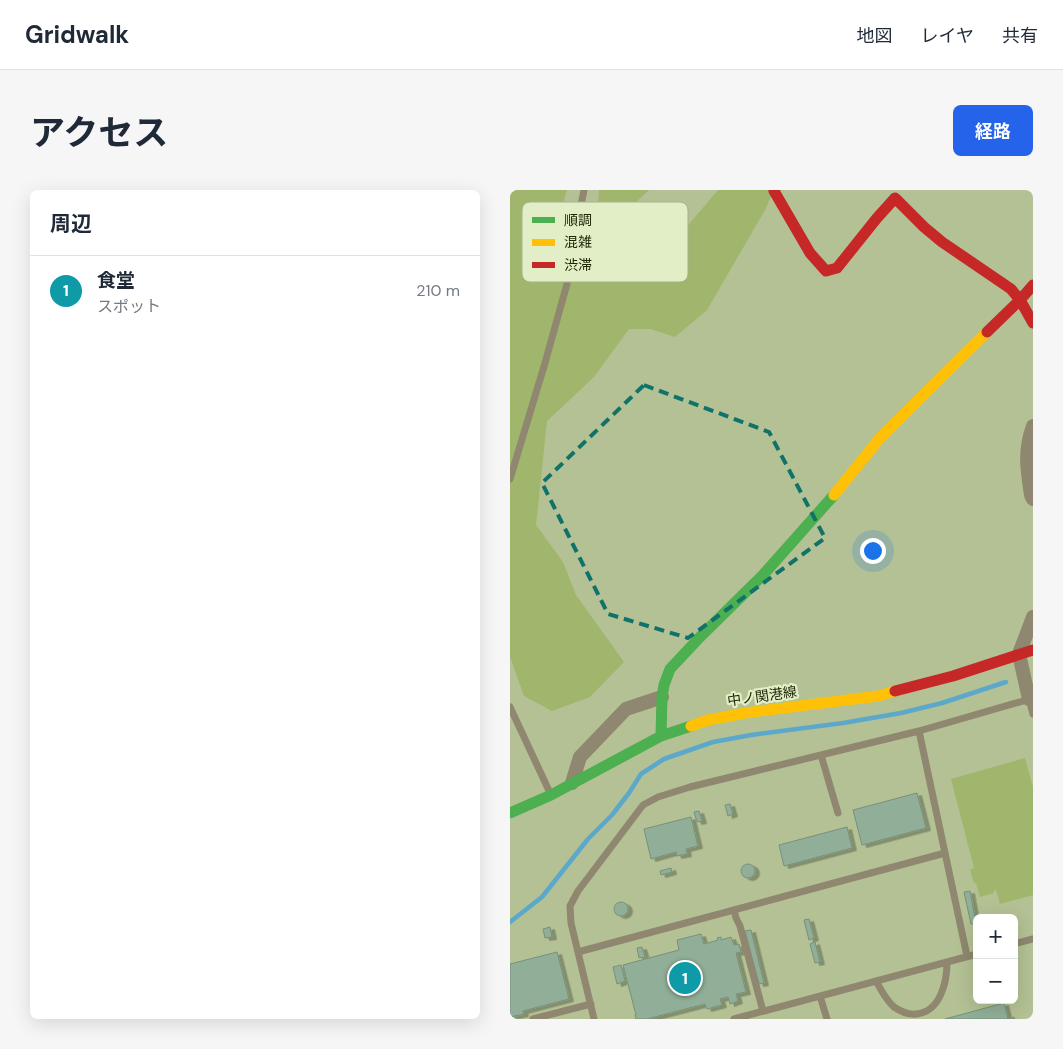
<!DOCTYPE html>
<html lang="ja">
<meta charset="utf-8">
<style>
:root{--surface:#fff;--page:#f6f6f7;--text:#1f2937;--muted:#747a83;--line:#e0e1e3;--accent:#2563eb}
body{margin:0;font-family:"DM Sans","Noto Sans JP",sans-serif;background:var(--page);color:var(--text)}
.controls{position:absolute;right:15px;bottom:15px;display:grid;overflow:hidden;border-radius:8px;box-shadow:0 5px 20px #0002}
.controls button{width:45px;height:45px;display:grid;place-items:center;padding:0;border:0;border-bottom:1px solid var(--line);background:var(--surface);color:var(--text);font:25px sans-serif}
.you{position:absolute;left:362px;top:360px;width:18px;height:18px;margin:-12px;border:4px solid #fff;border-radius:50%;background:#1a73e8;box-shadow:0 0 0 8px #1a73e833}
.badge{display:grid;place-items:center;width:32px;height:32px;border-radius:50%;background:var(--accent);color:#fff;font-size:16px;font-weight:700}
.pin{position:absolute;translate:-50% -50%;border:2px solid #fff;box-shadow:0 1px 5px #0006}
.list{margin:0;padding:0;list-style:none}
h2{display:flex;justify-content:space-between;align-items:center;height:65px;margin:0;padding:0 20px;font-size:21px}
h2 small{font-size:16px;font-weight:400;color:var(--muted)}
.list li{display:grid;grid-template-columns:32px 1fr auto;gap:15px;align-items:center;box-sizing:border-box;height:70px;padding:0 20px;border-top:1px solid var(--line)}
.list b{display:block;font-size:19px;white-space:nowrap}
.list p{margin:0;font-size:16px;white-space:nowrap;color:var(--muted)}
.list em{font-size:16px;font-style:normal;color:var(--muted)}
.map{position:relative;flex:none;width:523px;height:829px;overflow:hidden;border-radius:8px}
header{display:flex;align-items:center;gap:30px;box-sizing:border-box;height:70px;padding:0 25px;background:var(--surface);border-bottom:1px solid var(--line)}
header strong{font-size:24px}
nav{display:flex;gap:28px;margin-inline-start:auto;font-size:18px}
.intro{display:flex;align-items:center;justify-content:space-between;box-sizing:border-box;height:120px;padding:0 30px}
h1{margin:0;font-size:35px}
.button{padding:12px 22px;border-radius:8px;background:var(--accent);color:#fff;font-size:18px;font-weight:700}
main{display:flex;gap:30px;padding:0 30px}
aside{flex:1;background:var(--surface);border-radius:8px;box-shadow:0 5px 20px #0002}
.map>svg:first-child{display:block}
.green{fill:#a1b66d}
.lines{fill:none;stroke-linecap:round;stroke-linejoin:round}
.stream{stroke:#5ca8cb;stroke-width:4.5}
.building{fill:#91af98;stroke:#78907a;filter:url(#shadow)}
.lane{stroke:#8f876f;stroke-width:7}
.street{stroke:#8f876f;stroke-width:14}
.fast{stroke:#4caf50;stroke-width:11}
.slow{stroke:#ffc107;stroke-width:11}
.jam{stroke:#c62828;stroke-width:11}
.marked{fill:none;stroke:#107269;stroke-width:4;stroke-dasharray:10 6;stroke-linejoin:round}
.labels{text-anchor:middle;stroke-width:4.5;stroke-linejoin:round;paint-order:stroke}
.street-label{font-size:14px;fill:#1d2605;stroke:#e1eec6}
.key{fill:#e1eec6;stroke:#a6b28c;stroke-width:1}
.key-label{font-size:14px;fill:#1d2605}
</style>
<header>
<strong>Gridwalk</strong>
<nav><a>地図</a><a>レイヤ</a><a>共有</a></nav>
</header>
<div class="intro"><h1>アクセス</h1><a class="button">経路</a></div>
<main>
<aside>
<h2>周辺<small></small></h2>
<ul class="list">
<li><span class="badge" style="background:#0f9aa8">1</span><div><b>食堂</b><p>スポット</p></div><em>210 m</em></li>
</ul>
</aside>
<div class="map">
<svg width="523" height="829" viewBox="0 0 523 829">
<defs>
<filter id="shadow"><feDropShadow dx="4.5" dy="2.5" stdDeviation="0" flood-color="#0004"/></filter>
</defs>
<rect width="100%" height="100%" fill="#b3c194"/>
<path class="green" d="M0 0H57L43 47 58 55 54 92 125 79 169 46 208 0H264L255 20 197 120 165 147 141 139H119L84 187 37 231 26 335 53 372 66 405 114 472 80 507 42 521 14 506 0 467Z
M89 0H139L113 24 87 27Z
M515 568 523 597V705L490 714 486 700 483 701 484 703 470 707 466 693H464L460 680 464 678 441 589Z"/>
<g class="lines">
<path class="stream" d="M0 732 32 707 78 649 102 625 119 603 131 584 154 569 203 552 241 545 333 533 391 523 432 513 496 492"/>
</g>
<path class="building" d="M407 603 416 638 352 655 343 620Z
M220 614 223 624 218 626 215 615Z
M189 621 192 631 187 632 184 622Z
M181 627 188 656 176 659 177 664 167 666 166 662 141 669 134 639Z
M337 637 342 658 274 676 269 655Z
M231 681a7 7 0 1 1 14 0a7 7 0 1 1-14 0Z
M161 678 162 682 151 685 150 681Z
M460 701 466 734H461L454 702Z
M104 719a7 7 0 1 1 14 0a7 7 0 1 1-14 0Z
M299 729 304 748 299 750 294 730Z
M40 737 42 747 35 748 33 739Z
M241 740 254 793 249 794 235 741Z
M191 744 194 754 208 750 207 748 211 747V750L221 747 224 755 229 754 231 762 226 763 236 802 226 804 228 811 220 814 218 807 210 809 212 815 197 819 195 814 137 829H126L125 825H126L113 775 169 760 167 750Z
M305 752 310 772 305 773 300 754Z
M132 757 135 767 129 768 127 758Z
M47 762 59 809 13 821 14 824 0 827V774Z
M111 775 115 791 107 794 103 777Z
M494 813 498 829 504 827 505 829H435Z"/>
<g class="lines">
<path class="lane" d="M0 289 35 173 60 83 67 35 74 0
M519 509 523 524
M0 517 41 605
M409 541 457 766
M311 565 328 623
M224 720 226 728 230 736 253 821
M504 754 523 749
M68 762 435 663
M366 791C371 800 376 810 384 817 390 821 399 825 406 824 430 822 437 793 437 772
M310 806 317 829
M23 829 81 814
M84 829 61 733 60 716 68 701 133 615 148 607 180 597 409 541 520 509
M224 829 467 764"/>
<path class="street" d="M523 236C514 261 517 279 521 305L523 309
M519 509 509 464 523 427
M62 593 70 567 116 519 152 507"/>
<path class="fast" d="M151 546 152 507 154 495 160 479 190 447 253 385 324 305
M0 623 41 605 151 546 181 536"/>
<path class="slow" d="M324 305 370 248 477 142
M181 536 198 530 235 523 368 506 385 501"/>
<path class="jam" d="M265 0 264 1 300 63 316 81 327 78 367 28 385 8 414 37 432 52 501 99 510 110 523 133
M477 142 510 110 523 95
M385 501 443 486 523 460"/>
</g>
<path class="marked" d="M134 195 259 242 315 348 178 448 98 424 32 293Z"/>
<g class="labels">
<g class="street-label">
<text transform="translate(252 506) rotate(-8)" y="5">中ノ関港線</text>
</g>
</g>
<rect x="12" y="12" width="166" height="80" rx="8" class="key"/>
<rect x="22" y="27" width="23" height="6" fill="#4caf50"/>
<rect x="22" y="49" width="23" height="7" fill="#ffc107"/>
<rect x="22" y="72" width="23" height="6" fill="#c62828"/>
<g class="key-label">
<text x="54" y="35">順調</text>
<text x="54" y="57">混雑</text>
<text x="54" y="80">渋滞</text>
</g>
</svg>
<div class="controls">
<button>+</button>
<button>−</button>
</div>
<div class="you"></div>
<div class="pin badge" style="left:175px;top:788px;background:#0f9aa8">1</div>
</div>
</main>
